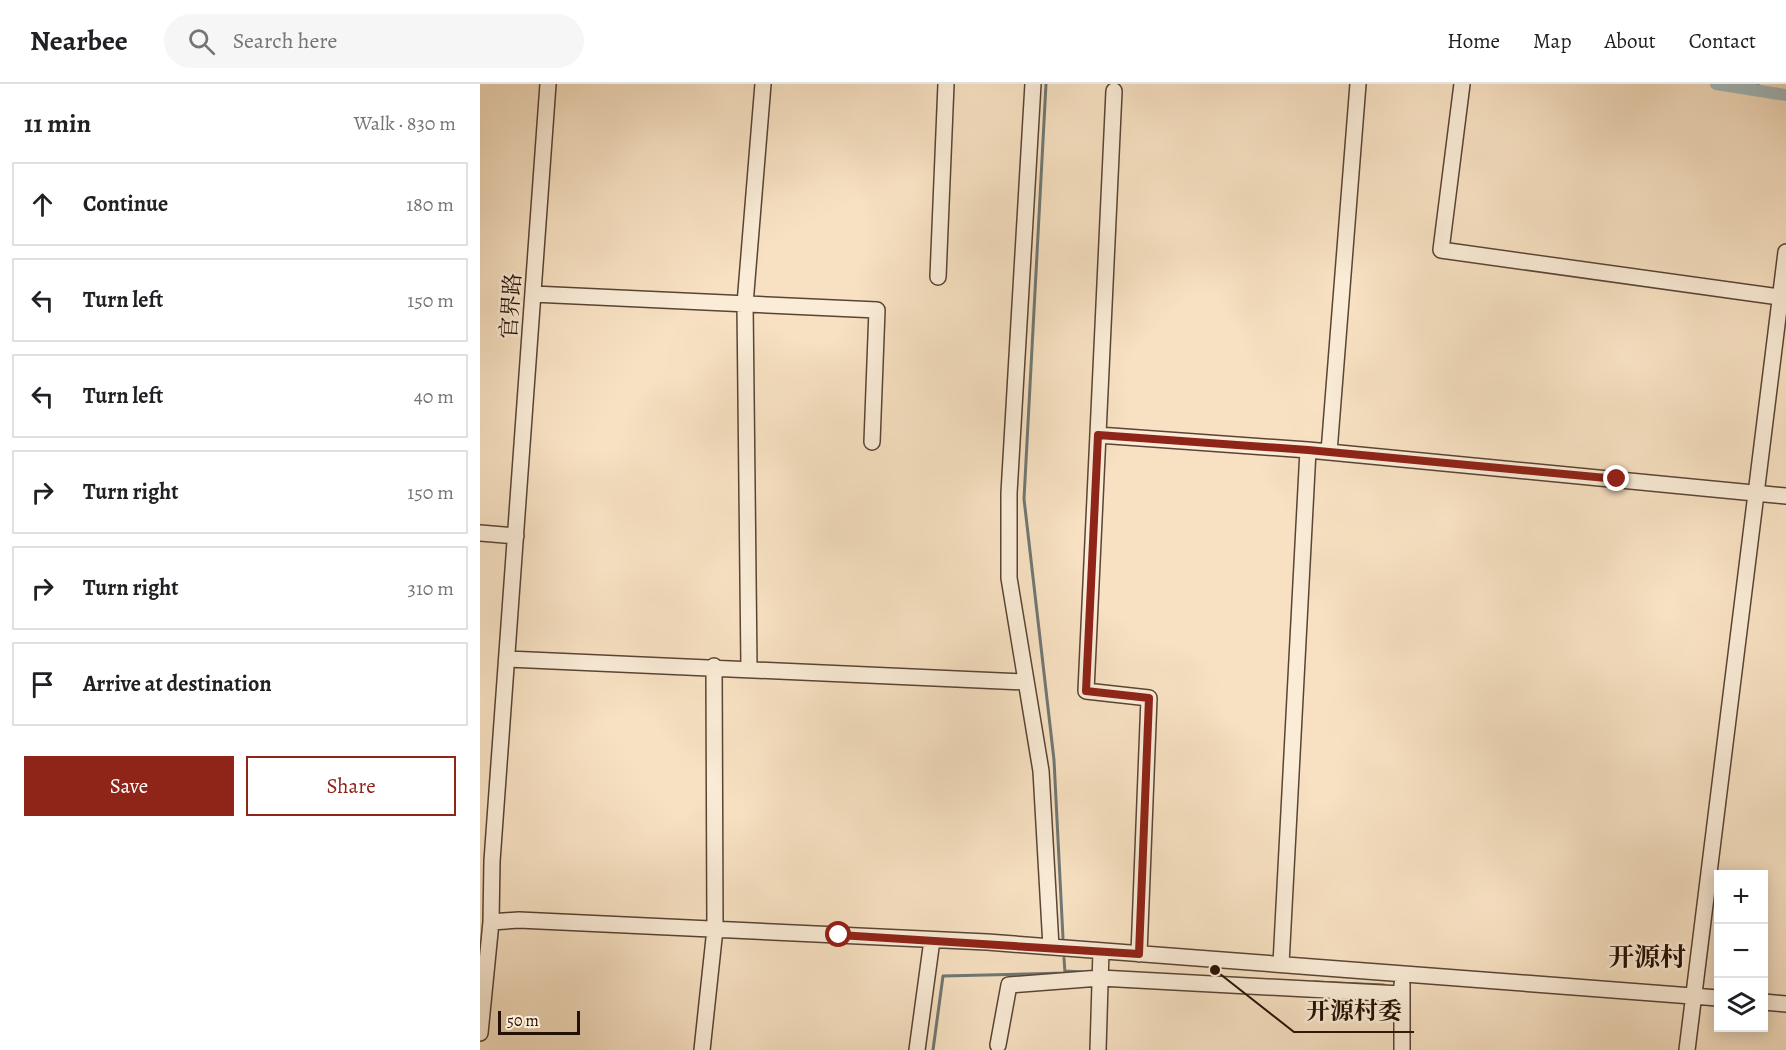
<!DOCTYPE html>
<meta charset="utf-8">
<style>
:root{--surface:#fff;--page:#f6f6f6;--text:#202124;--muted:#757577;--line:#e0e0e0;--accent:#8f2418}
body{margin:0;font-family:Alegreya,"Noto Serif SC",serif;background:var(--page);color:var(--text)}
.controls{position:absolute;right:18px;bottom:18px;display:grid;overflow:hidden;border-radius:0px;box-shadow:0 3px 15px #0003}
.controls button{width:54px;height:54px;display:grid;place-items:center;padding:0;border:0;border-bottom:2px solid var(--line);background:var(--surface);color:var(--text);font:30px sans-serif}
.scale{position:absolute;left:18px;bottom:15px;width:82px;box-sizing:border-box;padding-left:6px;border:3px solid #251004;border-top:0;font-size:16px;line-height:21px;white-space:nowrap;color:#251004;-webkit-text-stroke:4px #faecd7;paint-order:stroke}
.stop{position:absolute;width:18px;height:18px;margin:-14px;border:4px solid #8f2418;border-radius:50%;background:#fff}
.stop.end{background:#8f2418;border-color:#fff;box-shadow:0 2px 6px #0008}
.list{margin:0;padding:0;list-style:none}
h2{display:flex;justify-content:space-between;align-items:center;height:78px;margin:0;padding:0 24px;font-size:26px}
h2 small{font-size:20px;font-weight:400;color:var(--muted)}
.list li{display:grid;grid-template-columns:39px 1fr auto;gap:18px;align-items:center;box-sizing:border-box;height:84px;margin:0 12px 12px;padding:0 12px;border:2px solid var(--line);border-radius:0px}
.list b{display:block;font-size:22px;white-space:nowrap}
.list em{font-size:20px;font-style:normal;color:var(--muted)}
.actions{display:flex;gap:12px;padding:18px 24px}
.actions a{flex:1;padding:14px 0;border:2px solid var(--accent);border-radius:0px;text-align:center;font-size:21px;color:var(--accent)}
.actions .main{background:var(--accent);color:#fff}
.icon{flex:none;width:33px;height:33px;fill:none;stroke:currentColor;stroke-width:2;stroke-linecap:round;stroke-linejoin:round}
.map{position:relative;flex:none;width:1306px;height:966px;overflow:hidden}
header{display:flex;align-items:center;gap:36px;box-sizing:border-box;height:84px;padding:0 30px;background:var(--surface);border-bottom:2px solid var(--line)}
header strong{font-size:28px}
nav{display:flex;gap:33px;margin-inline-start:auto;font-size:21px}
.search{width:420px;height:54px;background:var(--page);display:flex;align-items:center;gap:15px;box-sizing:border-box;padding:0 21px;border-radius:33px;color:var(--muted);font-size:22px}
main{display:flex}
aside{flex:1;background:var(--surface)}
.map>svg:first-child{display:block}
.lines{fill:none;stroke-linecap:round;stroke-linejoin:round}
.stream{stroke:#707774;stroke-width:3}
.canal{stroke:#a2bbbe;stroke-width:12}
.minor-casing{stroke:#5a4434;stroke-width:18}
.minor{stroke:#faecd7;stroke-width:15}
.route{stroke:#8f2418;stroke-width:8}
.labels{text-anchor:middle;stroke-width:5;stroke-linejoin:round;paint-order:stroke}
.street-label{font-size:22px;fill:#251004;stroke:#faecd7}
.quarter-label{font-size:26px;font-weight:bold;fill:#251004;stroke:#faecd7}
.leader{fill:none;stroke:#251004;stroke-width:2}
.callout-dot{fill:#251004;stroke:#faecd7;stroke-width:2}
.callout-label{font-size:24px;text-anchor:middle;font-weight:bold;fill:#251004;stroke:#faecd7;stroke-width:5;stroke-linejoin:round;paint-order:stroke}
</style>
<header>
<strong>Nearbee</strong>
<div class="search"><svg class="icon" aria-label="search" viewBox="0 0 24 24"><circle cx="10" cy="10" r="6"/><path d="M15 15l6 6"/></svg>Search here</div>
<nav><a>Home</a><a>Map</a><a>About</a><a>Contact</a></nav>
</header>
<main>
<aside>
<h2>11 min<small>Walk · 830 m</small></h2>
<ul class="list">
<li><svg class="icon" aria-label="ahead" viewBox="0 0 24 24"><path d="M12 20V5M6 11l6-6 6 6"/></svg><div><b>Continue</b></div><em>180 m</em></li>
<li><svg class="icon" aria-label="left" viewBox="0 0 24 24"><path d="M17 20v-9H6M10 6l-5 5 5 5"/></svg><div><b>Turn left</b></div><em>150 m</em></li>
<li><svg class="icon" aria-label="left" viewBox="0 0 24 24"><path d="M17 20v-9H6M10 6l-5 5 5 5"/></svg><div><b>Turn left</b></div><em>40 m</em></li>
<li><svg class="icon" aria-label="right" viewBox="0 0 24 24"><path d="M7 20v-9h11M14 6l5 5-5 5"/></svg><div><b>Turn right</b></div><em>150 m</em></li>
<li><svg class="icon" aria-label="right" viewBox="0 0 24 24"><path d="M7 20v-9h11M14 6l5 5-5 5"/></svg><div><b>Turn right</b></div><em>310 m</em></li>
<li><svg class="icon" aria-label="arrive" viewBox="0 0 24 24"><path d="M6 21V4h12l-3 4 3 4H6"/></svg><div><b>Arrive at destination</b></div></li>
</ul>
<div class="actions"><a class="main">Save</a><a>Share</a></div>
</aside>
<div class="map">
<svg width="1306" height="966" viewBox="0 0 1306 966">
<rect width="100%" height="100%" fill="#f7e1c2"/>
<filter id="stains"><feTurbulence type="fractalNoise" baseFrequency=".00333" numOctaves="4"/><feColorMatrix values="0 0 0 0 .2 0 0 0 0 .09 0 0 0 0 .02 0 0 0 .5 -.17"/></filter>
<radialGradient id="worn" r=".72"><stop offset=".6" stop-color="#630" stop-opacity="0"/><stop offset="1" stop-color="#630" stop-opacity=".3"/></radialGradient>
<g class="lines">
<path class="stream" d="M566 0 544 415 574 676 583 854
M1278 6V0
M585 887 603 888
M834 898 904 901
M453 966 463 892 585 889 584 874"/>
<path class="canal" d="M1236 0 1306 11"/>
<defs>
<path id="minor" d="M553 0 529 409V494L561 687 571 863
M982 0 961 166 1306 214
M634 7 606 607 669 614 659 870
M458 193 466 0
M53 210 397 226 392 358
M618 351 828 366 1306 412
M849 368 878 0
M0 449 36 452
M27 575 546 598
M269 584 265 220 283 0
M11 838 39 836 507 858 1238 914
M801 880 828 366
M1284 918 1306 920
M0 949 11 838 12 777 68 0
M518 961 529 901 620 894 921 910
M222 966 235 845 234 582
M437 966 452 856
M618 966 621 867
M922 966V900
M1207 966 1306 168"/>
</defs>
<use href="#minor" class="minor-casing"/>
<use href="#minor" class="minor"/>
</g>
<g class="lines">
<path class="route" d="M359 851 659 870 669 614 606 607 618 351 828 366 1137 395"/>
</g>
<g class="labels">
<g class="street-label">
<text transform="translate(30 222) rotate(-86)" y="8">官界路</text>
</g>
<g class="quarter-label">
<text x="1167" y="882">开源村</text>
</g>
</g>
<path class="leader" d="M735 886L814 948H934"/>
<circle class="callout-dot" cx="735" cy="886" r="6"/>
<g class="callout-label">
<text x="874" y="935">开源村委</text>
</g>
<rect width="100%" height="100%" filter="url(#stains)"/>
<rect width="100%" height="100%" fill="url(#worn)"/>
</svg>
<div class="controls">
<button>+</button>
<button>−</button>
<button><svg class="icon" aria-label="layers" viewBox="0 0 24 24"><path d="M12 4l9 5-9 5-9-5zM3 14l9 5 9-5"/></svg></button>
</div>
<div class="scale">50 m</div>
<div class="stop" style="left:359px;top:851px"></div>
<div class="stop end" style="left:1137px;top:395px"></div>
</div>
</main>
